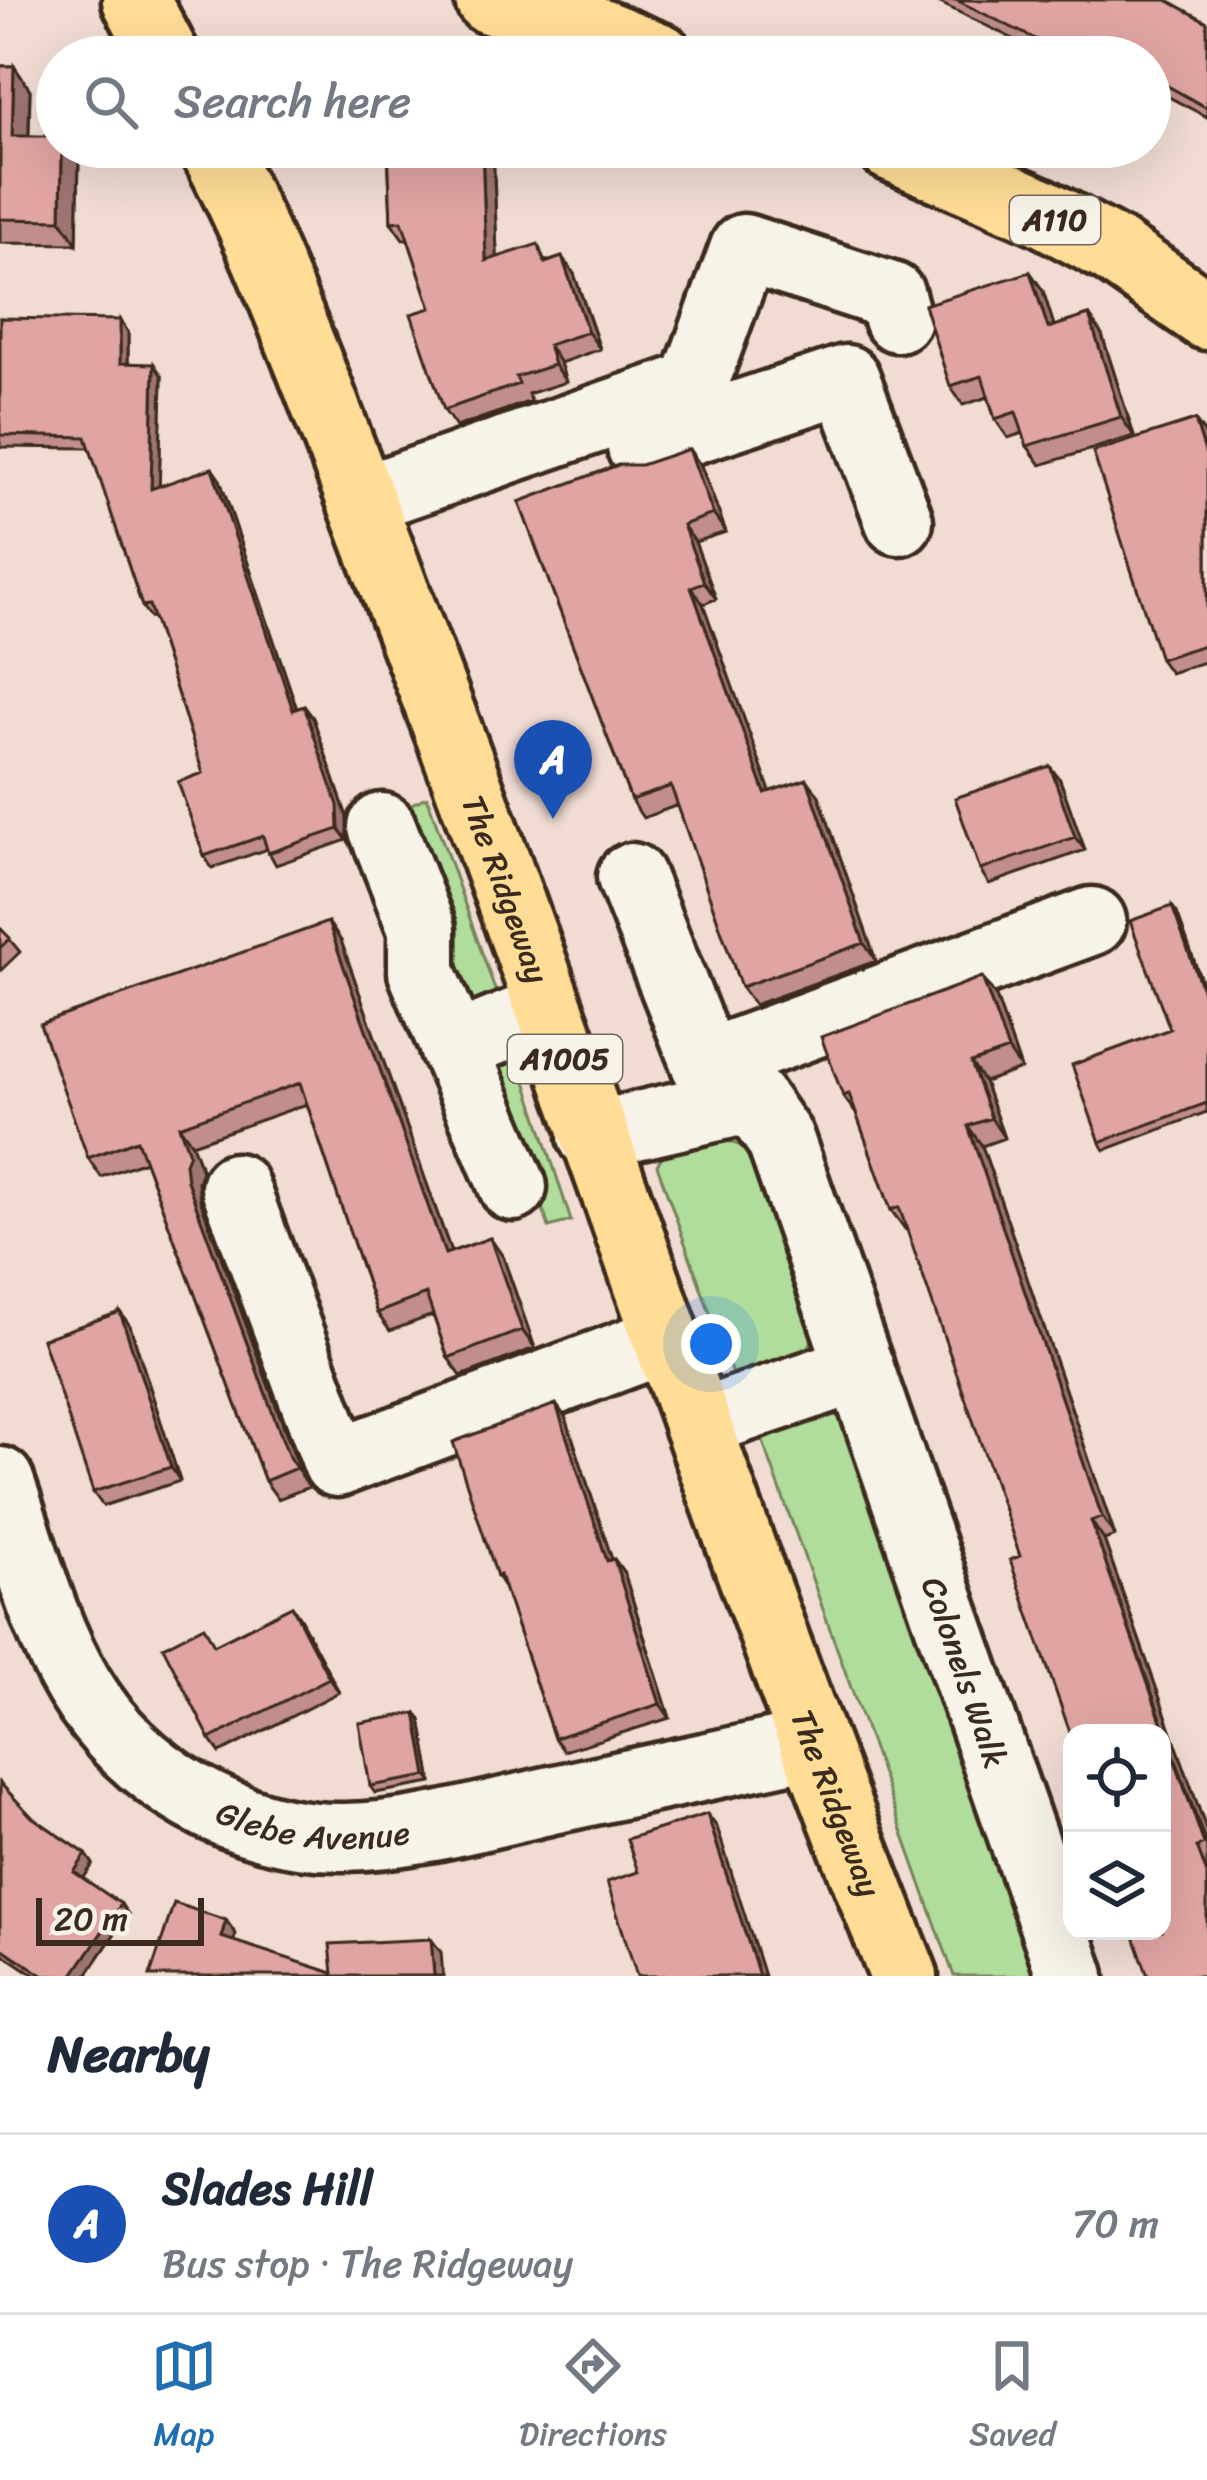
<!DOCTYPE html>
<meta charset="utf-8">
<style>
:root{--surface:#fff;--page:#f6f6f7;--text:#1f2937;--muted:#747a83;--line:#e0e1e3;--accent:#1f6fb2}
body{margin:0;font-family:Sriracha,sans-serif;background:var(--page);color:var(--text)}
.controls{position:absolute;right:36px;bottom:36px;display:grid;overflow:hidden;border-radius:24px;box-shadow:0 12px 48px #0002}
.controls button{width:108px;height:108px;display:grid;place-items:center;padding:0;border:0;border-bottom:3px solid var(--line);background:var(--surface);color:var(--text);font:60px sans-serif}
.scale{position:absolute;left:36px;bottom:30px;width:168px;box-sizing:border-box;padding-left:12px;border:6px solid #3b2a1e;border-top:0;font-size:33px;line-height:42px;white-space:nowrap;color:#3b2a1e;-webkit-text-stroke:9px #f7f3e8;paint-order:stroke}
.you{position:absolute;left:711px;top:1344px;width:42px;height:42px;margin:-30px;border:9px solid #fff;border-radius:50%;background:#1a73e8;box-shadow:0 0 0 18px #1a73e833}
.badge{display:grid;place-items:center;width:78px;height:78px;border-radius:50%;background:var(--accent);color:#fff;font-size:39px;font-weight:700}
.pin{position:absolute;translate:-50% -99px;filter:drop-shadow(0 3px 6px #0008)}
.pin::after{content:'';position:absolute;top:63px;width:42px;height:36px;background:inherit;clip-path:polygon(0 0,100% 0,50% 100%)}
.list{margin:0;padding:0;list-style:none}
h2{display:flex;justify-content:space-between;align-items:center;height:156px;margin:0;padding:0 48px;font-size:51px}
h2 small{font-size:39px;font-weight:400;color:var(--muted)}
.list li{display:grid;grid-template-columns:78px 1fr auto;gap:36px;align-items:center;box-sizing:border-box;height:180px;padding:0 48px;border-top:3px solid var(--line)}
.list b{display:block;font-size:45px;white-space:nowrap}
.list p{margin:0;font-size:39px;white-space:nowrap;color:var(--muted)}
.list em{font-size:39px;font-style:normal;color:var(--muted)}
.icon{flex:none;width:66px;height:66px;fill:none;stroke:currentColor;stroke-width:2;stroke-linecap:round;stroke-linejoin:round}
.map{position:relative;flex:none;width:1207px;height:1976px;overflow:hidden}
.search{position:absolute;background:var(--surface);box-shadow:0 12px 48px #0002;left:36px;right:36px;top:36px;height:132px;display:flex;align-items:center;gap:30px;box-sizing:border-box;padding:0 42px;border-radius:66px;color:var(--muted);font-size:45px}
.sheet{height:336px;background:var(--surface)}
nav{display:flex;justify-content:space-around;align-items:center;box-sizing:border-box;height:168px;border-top:3px solid var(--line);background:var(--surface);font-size:33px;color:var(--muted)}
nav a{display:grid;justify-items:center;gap:6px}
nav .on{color:var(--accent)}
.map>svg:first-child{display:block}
.green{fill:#b0dd9b;stroke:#76845c;stroke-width:3}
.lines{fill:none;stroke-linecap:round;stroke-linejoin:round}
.minor-casing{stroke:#3b2a1e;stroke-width:75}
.major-casing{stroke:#3b2a1e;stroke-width:75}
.minor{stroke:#f7f3e8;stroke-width:66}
.major{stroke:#ffdd96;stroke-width:66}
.wall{fill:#c18e8c;stroke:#3b2a1e;stroke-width:3}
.shaded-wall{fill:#9d7472;stroke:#3b2a1e;stroke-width:3}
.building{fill:#e0a5a3;stroke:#3b2a1e;stroke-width:3}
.labels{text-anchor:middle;stroke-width:9;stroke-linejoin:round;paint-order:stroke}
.shield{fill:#f7f3e8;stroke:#73665b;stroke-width:3}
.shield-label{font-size:30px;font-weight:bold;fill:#3b2a1e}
.street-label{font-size:33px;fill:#3b2a1e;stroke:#f7f3e8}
</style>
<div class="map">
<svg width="1207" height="1976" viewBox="0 0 1207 1976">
<rect width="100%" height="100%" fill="#f0dcd3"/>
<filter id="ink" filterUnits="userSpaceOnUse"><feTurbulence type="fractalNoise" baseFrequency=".00833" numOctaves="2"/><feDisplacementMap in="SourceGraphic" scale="24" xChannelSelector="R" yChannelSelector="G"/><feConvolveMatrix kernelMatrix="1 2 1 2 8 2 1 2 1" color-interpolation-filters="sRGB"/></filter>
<g filter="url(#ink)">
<path class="green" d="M427 797 500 1004 462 1007 404 807Z
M515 1047 571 1221 549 1227 490 1060Z
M723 1139 744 1147 764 1166 812 1325 811 1343 793 1370 734 1380 657 1165C670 1138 697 1142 723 1139Z
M817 1406 846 1421 1043 1976H954L760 1433Z"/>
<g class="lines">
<defs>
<g id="minor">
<path d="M641 447 846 379 899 521"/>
<path d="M362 500 694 385 744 248 891 296 897 318"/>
<path d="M382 827 422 929V972L513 1187"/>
<path id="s1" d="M631 877 705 1064 752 1099 780 1139 1071 1976"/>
<path d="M453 1048 548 1009"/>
<path d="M705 1064 1092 921"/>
<path d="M592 1136 752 1099"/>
<path d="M235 1187 337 1463 666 1339"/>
<path d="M697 1424 860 1368"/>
<path id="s2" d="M0 1481C24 1549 42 1624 79 1686 133 1777 239 1839 345 1837 418 1836 491 1813 561 1798 644 1780 728 1762 811 1744"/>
</g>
<g id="major">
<path d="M136 0 166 57"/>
<path d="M489 0 595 31 660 57"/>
<path id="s3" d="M213 147C255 226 286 307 319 390 360 497 400 604 441 712 599 1132 737 1559 904 1976"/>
<path d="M891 147 1040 211 1113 250 1207 316"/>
</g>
</defs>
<use href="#minor" class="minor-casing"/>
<use href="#major" class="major-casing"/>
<use href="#minor" class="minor"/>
<use href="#major" class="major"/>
</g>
<path class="wall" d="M934 0H1167L1207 22V117L1150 87V57H1050Z
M0 66H14L30 90 29 136 79 160 77 244 0 243Z
M388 147H493L497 257 550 261 562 257 574 274 600 349 560 363 566 382 528 394 531 401 456 427 444 410 431 308 408 239H403L391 222Z
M1030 272 1043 291 1054 326 1089 315 1102 335 1134 436 1041 465 1027 446 1023 433 1008 438 995 419 988 397 963 405 950 386Z
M0 318 128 332V364L162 376 159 486 220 480 297 709 304 706 313 718 347 817V840L276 865 267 849 212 868 204 856 203 773 153 617 150 618 142 606 90 448 0 447Z
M1205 434 1207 441V661L1170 673 1160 659Z
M701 466 726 532 695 542 716 599 703 604 770 792 819 796 876 961 754 1005 741 987 678 805 643 818 631 800 519 502Z
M1060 780 1085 850 989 884 980 870Z
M1172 906 1177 913 1207 997V1112L1105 1150 1100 1142 1170 1029Z
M328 922 341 941 451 1252 490 1238 503 1257 535 1348 461 1376 448 1358 433 1315 390 1331 377 1313 307 1104 192 1144 202 1171 198 1182 200 1200 302 1476 309 1487 278 1499 265 1481 145 1161 101 1177 88 1158Z
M0 928 20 952 0 971Z
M996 997 1021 1069 984 1082 1004 1138 982 1146 1115 1536 1104 1540 1207 1832V1976L1162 1931 1020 1556 907 1228 905 1229 891 1210 857 1115 843 1096Z
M120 1312 130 1326 180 1481 103 1506 93 1492Z
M566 1418 612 1560 614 1559 624 1573 670 1718 564 1751 554 1738 504 1587 497 1576Z
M292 1606 301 1620 339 1692 220 1753 210 1739 216 1644Z
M416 1713 421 1720 432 1783 375 1793 370 1786Z
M0 1783 32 1817 86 1854 93 1864 83 1878 128 1914 86 1976H36L0 1952Z"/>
<path class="shaded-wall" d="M14 66 30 90 28 160 12 136Z
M62 147H70L79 160 77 244 61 220Z
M482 147H493L498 278 486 261Z
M562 257 574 274 600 349 588 332Z
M1030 272 1043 291 1061 348 1048 328Z
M1089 315 1102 335 1134 436 1121 417Z
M120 320 128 332V375L120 363Z
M548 345 560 363 566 382 554 365Z
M154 364 162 376 159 500 151 489Z
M1195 420 1205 434 1207 441V458Z
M689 449 701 466 726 532 713 514Z
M212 468 220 480 301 722 293 710Z
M683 525 695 542 716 599 704 582Z
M691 587 703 604 777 811 765 793Z
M304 706 313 718 347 817V840L339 829Z
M1050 766 1060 780 1085 850 1075 837Z
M807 779 819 796 876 961 864 943Z
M1172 906 1177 913 1207 997V1003Z
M328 922 341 941 458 1272 445 1254Z
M982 977 996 997 1021 1069 1008 1050Z
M971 1063 984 1082 1004 1138 991 1118Z
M179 1126 192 1144 202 1171 198 1182 200 1200 302 1476 289 1457 187 1181Z
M968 1126 982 1146 1115 1536 1102 1517Z
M490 1238 503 1257 535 1348 522 1330Z
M120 1312 130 1326 180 1481 171 1467Z
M556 1404 566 1418 617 1575 607 1561Z
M1091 1521 1104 1540 1207 1832V1848Z
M614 1559 624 1573 670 1718 660 1704Z
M292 1606 301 1620 339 1692 329 1678Z
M416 1713 421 1720 432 1783 427 1776Z
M707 1814 717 1827 764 1976H759Z
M86 1854 93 1864 81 1882 74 1872Z
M121 1904 128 1914 86 1976H72Z
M226 1920 236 1934 230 1951 221 1937Z
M431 1939 441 1952 443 1976H434Z"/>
<path class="building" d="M956 0H1167L1207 22V108L1150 76V57H1072Z
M0 66H14L12 136H57V147H62L61 220 0 219Z
M388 147H482L486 261 538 244 545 263 562 257 588 332 548 345 554 365 516 377 519 384 444 410 411 314 431 308 402 221 391 222Z
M1030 272 1048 328 1089 315 1121 417 1027 446 1016 412 995 419 982 376 950 386 924 305Z
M0 318 120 320V363L154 364 151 489 212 468 293 710 304 706 338 805 339 829 268 853 263 836 204 856 178 782 203 773 149 605 142 606 86 437 0 435Z
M1195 420 1207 458V644L1160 659 1093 452Z
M689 449 713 514 683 525 704 582 691 587 765 793 807 779 864 943 741 987 671 786 631 800 519 502 618 465H641Z
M1050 766 1075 837 980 870 955 798Z
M1172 906 1207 1003V1103L1100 1142 1072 1065 1170 1029 1130 921Z
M328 922 445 1254 490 1238 522 1330 448 1358 426 1294 377 1313 300 1083 179 1126 189 1153 185 1163 187 1181 289 1457 296 1468 265 1481 137 1140 88 1158 40 1024Z
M0 928 10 938 0 948Z
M982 977 1008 1050 971 1063 991 1118 968 1126 1102 1517 1091 1521 1204 1844 1197 1847 1207 1874V1976H1148L1132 1931H1162V1733H1072V1738L1010 1560 1020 1556 899 1207 891 1210 849 1094 843 1096 821 1037Z
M120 1312 171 1467 93 1492 42 1339Z
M556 1404 607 1561 614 1559 660 1704 554 1738 500 1575 497 1576 453 1442Z
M292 1606 329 1678 210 1739 163 1647 204 1626 214 1645Z
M416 1713 427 1776 370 1786 359 1723Z
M0 1783 32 1817 86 1854 74 1872 121 1904 72 1976H44L0 1947Z
M707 1814 759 1976H637L607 1882 638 1872 627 1839Z
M174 1903 226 1920 221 1937 333 1973 330 1944 431 1939 434 1976H150Z"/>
</g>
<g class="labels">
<g class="shield">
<rect x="1010" y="196" width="90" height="48" rx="9"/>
<rect x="508" y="1035" width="114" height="48" rx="9"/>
</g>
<g class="shield-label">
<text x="1055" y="230">A110</text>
<text x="565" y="1069">A1005</text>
</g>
<g class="street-label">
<text dy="12" stroke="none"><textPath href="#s3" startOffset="798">The Ridgeway</textPath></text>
<text dy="12" stroke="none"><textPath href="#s1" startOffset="873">Colonels Walk</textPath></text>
<text dy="12" stroke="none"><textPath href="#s3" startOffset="1770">The Ridgeway</textPath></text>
<text dy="12" stroke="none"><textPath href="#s2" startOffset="507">Glebe Avenue</textPath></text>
</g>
</g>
</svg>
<div class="controls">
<button><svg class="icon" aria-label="locate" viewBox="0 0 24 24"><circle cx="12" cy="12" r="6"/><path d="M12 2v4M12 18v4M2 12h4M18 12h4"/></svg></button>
<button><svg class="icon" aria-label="layers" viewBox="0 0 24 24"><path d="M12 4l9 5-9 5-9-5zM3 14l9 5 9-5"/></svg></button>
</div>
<div class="scale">20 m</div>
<div class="you"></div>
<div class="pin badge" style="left:553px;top:819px;background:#1a4fb4">A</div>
<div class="search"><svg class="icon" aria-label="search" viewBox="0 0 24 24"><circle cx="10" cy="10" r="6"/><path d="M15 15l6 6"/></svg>Search here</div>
</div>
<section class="sheet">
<h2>Nearby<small></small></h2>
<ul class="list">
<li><span class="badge" style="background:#1a4fb4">A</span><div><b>Slades Hill</b><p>Bus stop · The Ridgeway</p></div><em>70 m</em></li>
</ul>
</section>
<nav>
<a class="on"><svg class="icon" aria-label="map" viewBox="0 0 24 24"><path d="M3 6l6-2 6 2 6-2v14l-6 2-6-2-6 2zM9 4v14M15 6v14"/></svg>Map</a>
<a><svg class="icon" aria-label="directions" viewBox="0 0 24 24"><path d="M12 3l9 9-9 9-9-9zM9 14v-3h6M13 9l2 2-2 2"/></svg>Directions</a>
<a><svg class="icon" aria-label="saved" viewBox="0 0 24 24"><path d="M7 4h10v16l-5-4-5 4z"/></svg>Saved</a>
</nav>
